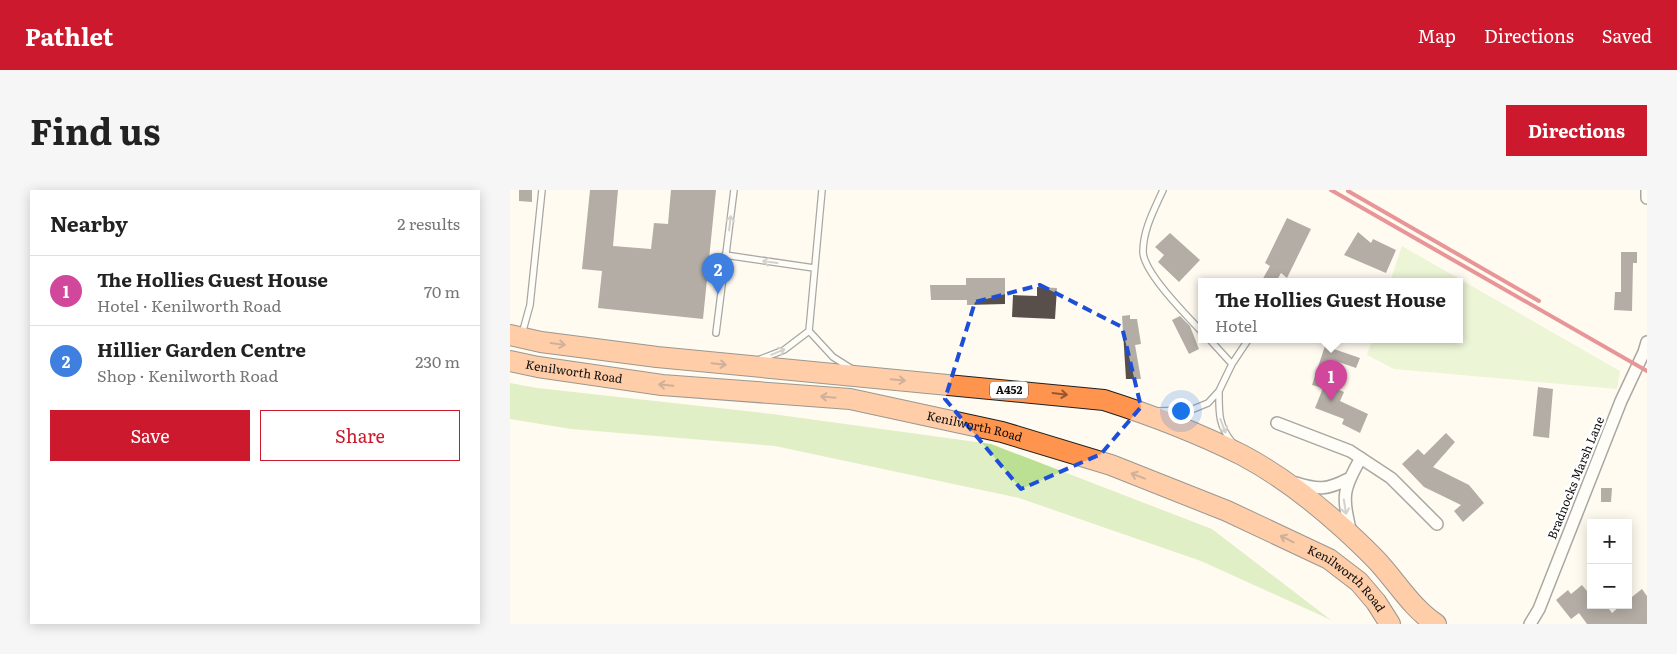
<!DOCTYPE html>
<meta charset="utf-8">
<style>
:root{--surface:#fff;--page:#f6f6f6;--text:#222;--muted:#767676;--line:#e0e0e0;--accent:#cc192d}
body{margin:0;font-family:Literata,serif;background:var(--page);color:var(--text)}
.controls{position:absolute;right:15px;bottom:15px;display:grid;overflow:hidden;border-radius:0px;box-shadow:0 2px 12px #0003}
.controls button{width:45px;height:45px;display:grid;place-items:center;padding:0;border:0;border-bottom:1px solid var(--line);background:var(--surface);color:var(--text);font:25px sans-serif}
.you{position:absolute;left:670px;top:220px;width:18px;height:18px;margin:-12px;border:4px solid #fff;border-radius:50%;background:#1a73e8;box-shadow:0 0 0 8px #1a73e833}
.badge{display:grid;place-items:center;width:32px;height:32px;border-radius:50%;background:var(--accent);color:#fff;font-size:16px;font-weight:700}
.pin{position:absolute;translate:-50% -41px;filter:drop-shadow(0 1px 2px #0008)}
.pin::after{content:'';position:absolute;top:26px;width:18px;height:15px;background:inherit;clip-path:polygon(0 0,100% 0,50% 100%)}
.popup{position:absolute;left:688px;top:88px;width:265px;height:65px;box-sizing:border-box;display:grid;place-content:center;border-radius:0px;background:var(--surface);filter:drop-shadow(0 1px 4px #0005);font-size:16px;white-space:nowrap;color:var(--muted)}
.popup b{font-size:19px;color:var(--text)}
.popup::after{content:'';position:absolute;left:50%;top:100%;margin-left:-10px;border:10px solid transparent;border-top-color:var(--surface)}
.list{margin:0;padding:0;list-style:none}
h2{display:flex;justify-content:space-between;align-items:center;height:65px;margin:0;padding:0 20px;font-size:21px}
h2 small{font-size:16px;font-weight:400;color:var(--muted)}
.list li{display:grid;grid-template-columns:32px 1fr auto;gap:15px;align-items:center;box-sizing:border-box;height:70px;padding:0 20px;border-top:1px solid var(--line)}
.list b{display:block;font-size:19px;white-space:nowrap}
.list p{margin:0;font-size:16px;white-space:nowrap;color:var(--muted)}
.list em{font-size:16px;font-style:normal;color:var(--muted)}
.actions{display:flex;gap:10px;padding:15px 20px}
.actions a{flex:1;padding:11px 0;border:1px solid var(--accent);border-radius:0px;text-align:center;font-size:18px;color:var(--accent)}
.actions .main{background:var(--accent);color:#fff}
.map{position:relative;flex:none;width:1137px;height:434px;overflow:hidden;border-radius:0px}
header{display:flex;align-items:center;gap:30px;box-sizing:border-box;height:70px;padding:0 25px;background:var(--accent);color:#fff}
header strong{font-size:24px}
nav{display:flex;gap:28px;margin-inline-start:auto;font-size:18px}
.intro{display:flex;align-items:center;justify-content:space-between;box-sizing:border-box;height:120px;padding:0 30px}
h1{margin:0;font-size:35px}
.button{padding:12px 22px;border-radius:0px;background:var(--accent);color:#fff;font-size:18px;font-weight:700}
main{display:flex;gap:30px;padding:0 30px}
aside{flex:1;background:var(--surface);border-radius:0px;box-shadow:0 2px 12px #0003}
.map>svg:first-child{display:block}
.green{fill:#d6eeb6}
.forest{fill:#bbe093}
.building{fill:#584f4a}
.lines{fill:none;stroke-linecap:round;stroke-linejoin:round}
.lane-casing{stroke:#424242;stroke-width:8}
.street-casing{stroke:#424242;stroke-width:14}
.highway-casing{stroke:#202020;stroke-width:22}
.lane{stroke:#fff;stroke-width:5.5}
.street{stroke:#fff;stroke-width:11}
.highway{stroke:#ff944e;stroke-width:20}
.rail{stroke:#cc192d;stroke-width:4}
.oneway{stroke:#9f9f9f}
.oneway2{stroke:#935832}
.marked{fill:none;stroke:#1d4ed8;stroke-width:4;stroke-dasharray:10 6;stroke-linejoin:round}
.labels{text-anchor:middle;stroke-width:5;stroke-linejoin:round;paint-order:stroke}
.shield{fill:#fff;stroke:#575757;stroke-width:1}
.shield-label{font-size:11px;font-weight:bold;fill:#0f0f0f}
.street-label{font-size:12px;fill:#0f0f0f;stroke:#fff}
</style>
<header>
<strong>Pathlet</strong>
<nav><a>Map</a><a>Directions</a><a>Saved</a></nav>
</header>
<div class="intro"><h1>Find us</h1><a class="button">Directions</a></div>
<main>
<aside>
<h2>Nearby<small>2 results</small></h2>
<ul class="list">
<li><span class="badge" style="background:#d1479c">1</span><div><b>The Hollies Guest House</b><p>Hotel · Kenilworth Road</p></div><em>70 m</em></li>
<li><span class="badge" style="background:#3f7fe0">2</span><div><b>Hillier Garden Centre</b><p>Shop · Kenilworth Road</p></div><em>230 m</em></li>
</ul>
<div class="actions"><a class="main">Save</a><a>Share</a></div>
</aside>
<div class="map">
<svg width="1137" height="434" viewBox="0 0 1137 434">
<rect width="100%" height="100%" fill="#fffbf0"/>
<path class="green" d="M892 56 1110 181 1107 199 884 179 857 165 862 150H950V92H880Z"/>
<path class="forest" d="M0 193 27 198 262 224 481 254 702 339 821 430 691 371 509 308 265 256 61 239 0 229Z"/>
<path class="building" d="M9 0H22V12L9 11Z
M80 0H108L103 56 141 59 144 33 158 34 161 0H206L193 129 88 118 92 81 72 79Z
M777 28 801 39 777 88 771 83 766 92H751L760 76 755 73Z
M848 42 861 53 863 49 886 60 876 83 834 65Z
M660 43 690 70 669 92 648 72 654 65 645 57Z
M1111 62H1127V73H1123L1122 121 1104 120 1105 102H1111Z
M456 88H495V114L457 115V110H421L420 95H456Z
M527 97 547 98 545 129 502 127 503 105 527 106Z
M620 125V129H627L631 154 625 155 631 189H616L612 126Z
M670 126 680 136 689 159 679 164 662 130Z
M815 156 850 168 846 178 823 170 815 194 834 202 830 211 858 224 850 243 832 234 834 229 805 218 813 198 802 195Z
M1028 197 1043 199 1039 248 1023 246Z
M936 243 945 252 923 277 959 295 974 313 953 332 944 321 951 315 914 297 892 274 908 259 914 265Z
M1091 298H1102L1101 312H1091Z
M1072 395 1081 406V415H1096L1102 423 1111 415H1118V410L1132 399 1137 406V434H1077L1069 423 1061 429 1046 410 1058 400 1061 404Z"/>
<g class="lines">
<defs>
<path id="lane" d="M653 0C644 20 633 40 633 62 634 83 677 126 692 142
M215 65 304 78
M299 141 323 167 342 179
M206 143 224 0
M12 144 20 115 32 0
M700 150 722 174
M248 170 274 160 299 141 312 0
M709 201C709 222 708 235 722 252
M649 221 681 220 698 213 709 201 722 174 738 150"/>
<path id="street" d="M1137 0V8
M767 233 840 261 881 288 927 334
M786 293C808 300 817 300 838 289
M841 344C833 307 831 302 851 268
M1020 434 1029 419 1111 211 1134 162 1137 152"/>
<g id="highway">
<path d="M0 145 31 152 147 167 594 210C641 225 688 243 732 265 768 284 803 311 833 338 845 349 858 361 869 373 888 394 902 418 926 434"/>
<path id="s1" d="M0 171 28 177 152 195 340 209 492 242 601 275 717 321 819 369 849 392 866 412 880 434"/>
</g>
</defs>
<use href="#lane" class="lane-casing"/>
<use href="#street" class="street-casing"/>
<use href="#highway" class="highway-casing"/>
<use href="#lane" class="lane"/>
<use href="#street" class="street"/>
<use href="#highway" class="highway"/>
<path class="rail" d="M821 0 1137 181
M838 1 1029 111"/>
</g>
<defs><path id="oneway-shaft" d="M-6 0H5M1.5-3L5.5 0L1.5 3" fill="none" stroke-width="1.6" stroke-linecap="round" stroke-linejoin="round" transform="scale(1.25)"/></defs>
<g class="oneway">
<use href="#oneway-shaft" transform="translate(220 33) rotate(-83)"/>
<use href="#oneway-shaft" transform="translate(260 72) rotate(-172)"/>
<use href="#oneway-shaft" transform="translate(268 162) rotate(-23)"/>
<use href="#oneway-shaft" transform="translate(713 236) rotate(69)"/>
<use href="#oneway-shaft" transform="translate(835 317) rotate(81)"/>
</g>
<g class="oneway2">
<use href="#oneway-shaft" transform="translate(48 154) rotate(8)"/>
<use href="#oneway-shaft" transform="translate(209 174) rotate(6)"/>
<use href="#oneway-shaft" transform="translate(388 190) rotate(5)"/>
<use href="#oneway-shaft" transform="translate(156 195) rotate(-175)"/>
<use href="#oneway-shaft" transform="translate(550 204) rotate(7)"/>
<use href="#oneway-shaft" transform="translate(318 207) rotate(-175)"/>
<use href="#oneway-shaft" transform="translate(628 286) rotate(-159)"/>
<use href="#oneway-shaft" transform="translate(777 349) rotate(-154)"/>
</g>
<path d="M0 0H1137V434H0ZM530 95 612 137 631 217 591 264 511 299 435 209 465 112Z" fill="#fffbf0" fill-opacity=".55" fill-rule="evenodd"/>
<path class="marked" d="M530 95 612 137 631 217 591 264 511 299 435 209 465 112Z"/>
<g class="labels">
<rect class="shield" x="480" y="191.5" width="38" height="17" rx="4"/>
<g class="shield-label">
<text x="499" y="204">A452</text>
</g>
<g class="street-label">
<text dy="4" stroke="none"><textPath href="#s1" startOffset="65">Kenilworth Road</textPath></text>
<text dy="4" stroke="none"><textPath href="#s1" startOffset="470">Kenilworth Road</textPath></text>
<text transform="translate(1066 288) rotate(-68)" y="4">Bradnocks Marsh Lane</text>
<text dy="4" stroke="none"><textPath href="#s1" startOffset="875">Kenilworth Road</textPath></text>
</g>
</g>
</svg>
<div class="controls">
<button>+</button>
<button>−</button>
</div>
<div class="you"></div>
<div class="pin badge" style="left:821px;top:211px;background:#d1479c">1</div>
<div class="popup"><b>The Hollies Guest House</b>Hotel</div>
<div class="pin badge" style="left:208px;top:104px;background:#3f7fe0">2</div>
</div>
</main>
